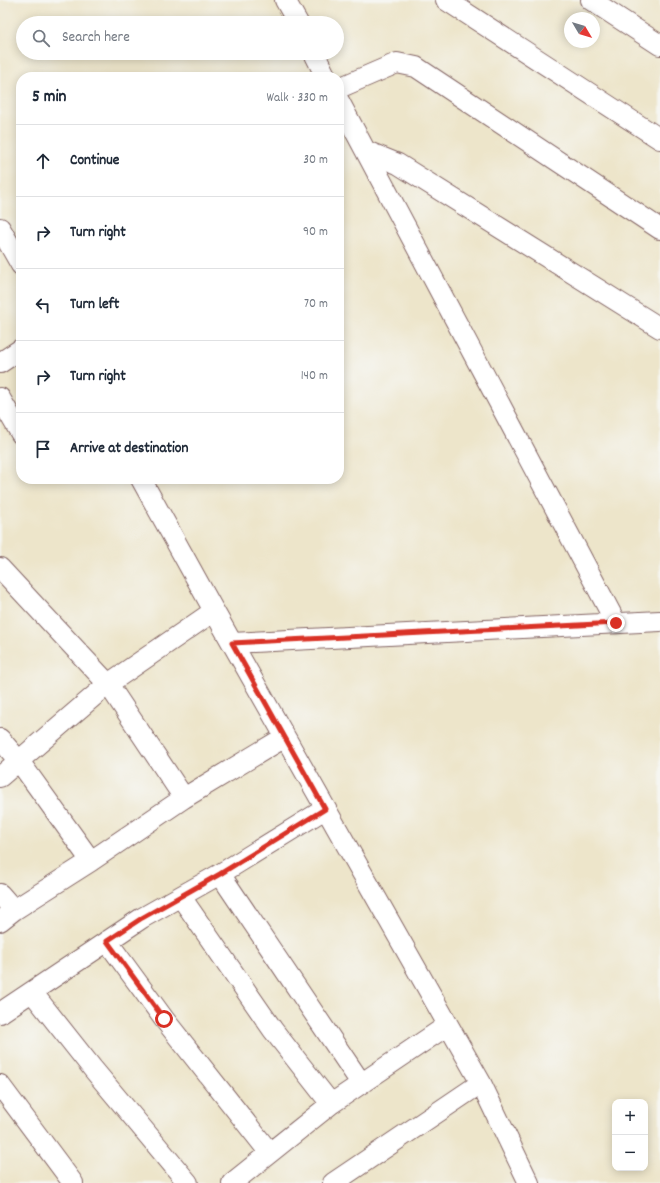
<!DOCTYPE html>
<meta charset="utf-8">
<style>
:root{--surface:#fff;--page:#f6f6f7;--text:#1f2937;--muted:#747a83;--line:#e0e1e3}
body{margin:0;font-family:Dekko,sans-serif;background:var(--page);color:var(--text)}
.controls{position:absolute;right:12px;bottom:12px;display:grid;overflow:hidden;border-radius:8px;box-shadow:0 2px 10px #0003}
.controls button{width:36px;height:36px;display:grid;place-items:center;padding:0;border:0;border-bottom:1px solid var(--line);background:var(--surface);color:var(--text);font:20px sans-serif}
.compass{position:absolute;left:564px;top:12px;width:36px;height:36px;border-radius:50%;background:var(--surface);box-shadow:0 2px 10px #0003;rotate:128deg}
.stop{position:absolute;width:12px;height:12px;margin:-9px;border:3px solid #d93025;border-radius:50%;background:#fff}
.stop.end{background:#d93025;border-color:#fff;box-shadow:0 1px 4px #0008}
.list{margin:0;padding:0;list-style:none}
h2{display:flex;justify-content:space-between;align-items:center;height:52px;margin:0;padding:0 16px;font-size:17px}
h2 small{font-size:13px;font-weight:400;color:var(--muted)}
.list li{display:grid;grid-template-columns:26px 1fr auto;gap:12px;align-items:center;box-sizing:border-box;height:72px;padding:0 16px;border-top:1px solid var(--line)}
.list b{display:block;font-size:15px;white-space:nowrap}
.list em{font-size:13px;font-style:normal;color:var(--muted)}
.icon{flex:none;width:22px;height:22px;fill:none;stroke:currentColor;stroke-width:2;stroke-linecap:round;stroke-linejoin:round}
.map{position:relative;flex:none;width:660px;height:1183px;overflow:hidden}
.search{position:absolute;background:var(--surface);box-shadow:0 2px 10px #0003;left:16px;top:16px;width:328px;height:44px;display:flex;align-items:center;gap:10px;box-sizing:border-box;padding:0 14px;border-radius:22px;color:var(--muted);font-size:15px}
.panel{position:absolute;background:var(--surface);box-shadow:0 2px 10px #0003;left:16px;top:72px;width:328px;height:412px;border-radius:16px}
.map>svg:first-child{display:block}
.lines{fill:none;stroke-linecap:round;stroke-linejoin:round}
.street-casing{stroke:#836463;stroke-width:22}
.street{stroke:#fff;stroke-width:20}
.route{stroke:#d93025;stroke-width:5}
</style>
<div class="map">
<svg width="660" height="1183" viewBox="0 0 660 1183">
<rect width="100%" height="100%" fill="#f6f6f2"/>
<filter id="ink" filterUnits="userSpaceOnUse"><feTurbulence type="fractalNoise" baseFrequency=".025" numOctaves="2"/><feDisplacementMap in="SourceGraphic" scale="8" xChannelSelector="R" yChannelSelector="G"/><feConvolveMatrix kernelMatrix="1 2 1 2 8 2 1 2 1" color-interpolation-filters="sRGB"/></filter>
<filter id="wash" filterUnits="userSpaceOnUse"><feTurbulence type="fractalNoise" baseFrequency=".012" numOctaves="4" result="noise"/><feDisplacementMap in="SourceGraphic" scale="16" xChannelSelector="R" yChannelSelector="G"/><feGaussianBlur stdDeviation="0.9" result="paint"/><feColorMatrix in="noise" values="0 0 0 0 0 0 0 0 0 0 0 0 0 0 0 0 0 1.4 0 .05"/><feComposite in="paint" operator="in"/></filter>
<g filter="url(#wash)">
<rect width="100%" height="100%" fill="#ede5ca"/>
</g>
<g filter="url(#ink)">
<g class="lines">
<defs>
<path id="street" d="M285 0 298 23
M446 0 660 139
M591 0 660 45
M314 53 326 77
M339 88 397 63 416 67 660 229
M339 101 616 623
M366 151 398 164 660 328
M0 228 21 265
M0 363 21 349
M0 398 21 434
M141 479 214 611
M0 568 108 684 184 798
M232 643 481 1083 529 1183
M0 739 19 761 91 861
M0 777 108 684 214 611 232 643 660 621
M220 874 361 1083
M0 894 14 910 91 861 184 798 285 737
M181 897 273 1030 331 1104
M0 921 14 910
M107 941 164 1019 269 1152
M32 992 93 1069 188 1183
M0 1013 142 918 220 874 325 809
M0 1085 73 1183
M232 1183 331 1104 448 1025
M333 1183 481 1083"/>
</defs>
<use href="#street" class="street-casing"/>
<use href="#street" class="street"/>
</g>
</g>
<g class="lines" filter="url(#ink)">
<path class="route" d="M164 1019 107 941 142 918 220 874 325 809 232 643 616 623"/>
</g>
</svg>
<div class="controls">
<button>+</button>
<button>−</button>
</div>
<svg class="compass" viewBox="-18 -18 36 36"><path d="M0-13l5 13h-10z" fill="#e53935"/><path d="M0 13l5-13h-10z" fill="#747a83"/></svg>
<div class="stop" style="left:164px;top:1019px"></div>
<div class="stop end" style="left:616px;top:623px"></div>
<div class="search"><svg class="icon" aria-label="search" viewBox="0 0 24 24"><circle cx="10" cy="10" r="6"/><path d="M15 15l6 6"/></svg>Search here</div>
<section class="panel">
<h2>5 min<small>Walk · 330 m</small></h2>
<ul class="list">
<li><svg class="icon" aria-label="ahead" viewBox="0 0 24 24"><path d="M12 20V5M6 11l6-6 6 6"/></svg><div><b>Continue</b></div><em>30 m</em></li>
<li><svg class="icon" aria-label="right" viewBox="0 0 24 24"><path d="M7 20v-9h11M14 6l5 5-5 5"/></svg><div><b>Turn right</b></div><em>90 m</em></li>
<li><svg class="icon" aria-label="left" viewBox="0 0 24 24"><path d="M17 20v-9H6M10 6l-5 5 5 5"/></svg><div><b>Turn left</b></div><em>70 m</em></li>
<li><svg class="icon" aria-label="right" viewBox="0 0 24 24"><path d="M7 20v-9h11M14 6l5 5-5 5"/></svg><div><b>Turn right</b></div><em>140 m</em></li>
<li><svg class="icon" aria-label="arrive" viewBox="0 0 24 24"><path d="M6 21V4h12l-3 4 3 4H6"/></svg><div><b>Arrive at destination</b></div></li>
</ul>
</section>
</div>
